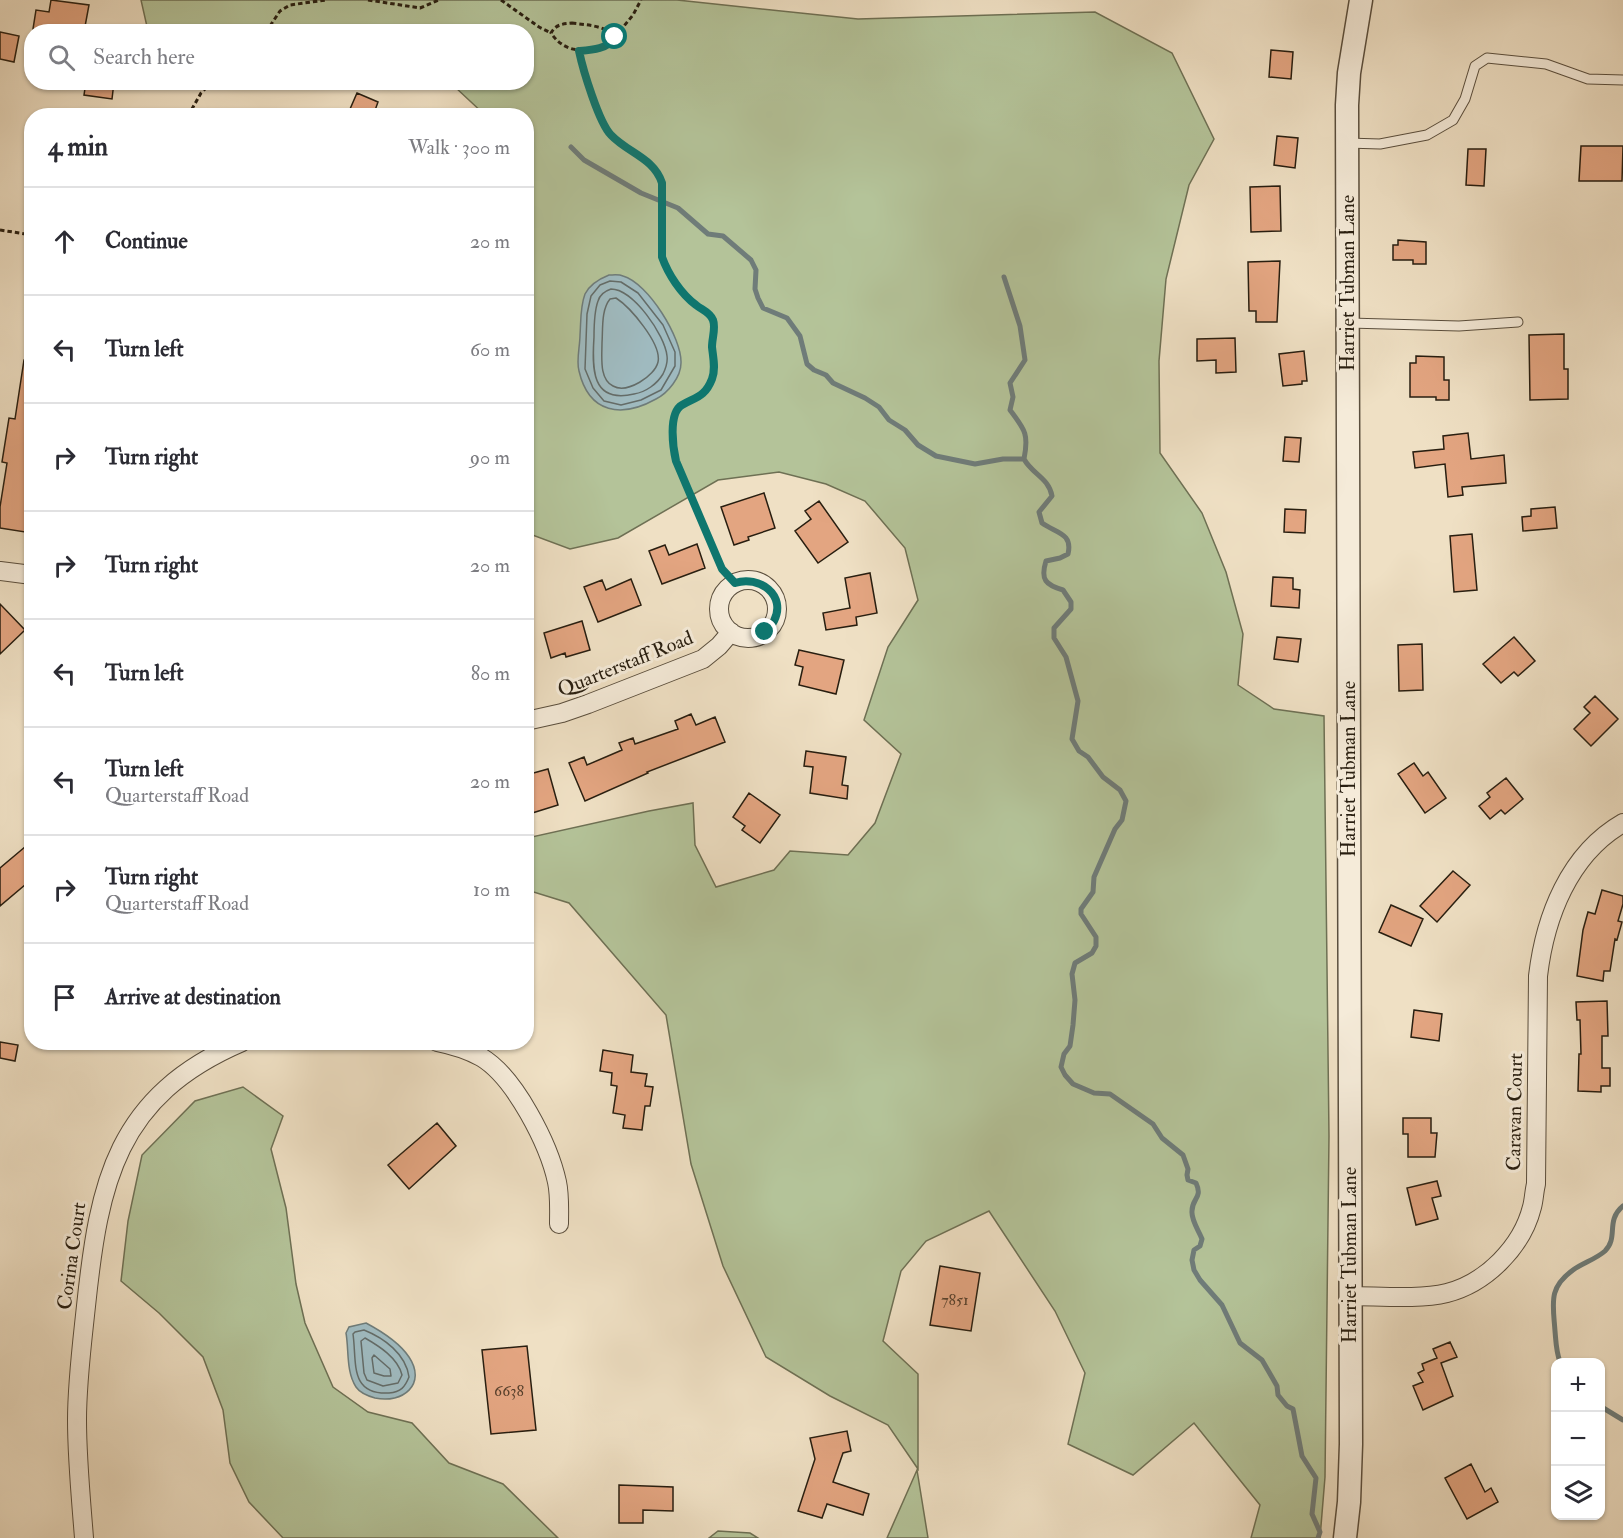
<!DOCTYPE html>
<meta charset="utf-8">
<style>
:root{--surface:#fff;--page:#f2f2f3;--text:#2b2b33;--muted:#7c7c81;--line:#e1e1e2}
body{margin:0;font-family:"IM FELL Double Pica",serif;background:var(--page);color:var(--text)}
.controls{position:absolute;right:18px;bottom:18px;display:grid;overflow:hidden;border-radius:12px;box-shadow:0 2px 4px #0004}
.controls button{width:54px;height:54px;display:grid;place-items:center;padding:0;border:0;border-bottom:2px solid var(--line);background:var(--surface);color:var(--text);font:30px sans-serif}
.stop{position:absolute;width:18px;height:18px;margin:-14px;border:4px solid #0f766e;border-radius:50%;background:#fff}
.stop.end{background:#0f766e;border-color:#fff;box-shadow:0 2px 6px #0008}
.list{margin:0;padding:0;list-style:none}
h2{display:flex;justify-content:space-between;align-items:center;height:78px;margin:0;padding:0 24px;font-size:26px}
h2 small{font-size:20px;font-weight:400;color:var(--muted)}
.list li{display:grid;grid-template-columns:39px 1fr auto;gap:18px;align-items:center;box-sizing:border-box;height:108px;padding:0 24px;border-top:2px solid var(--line)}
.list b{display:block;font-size:22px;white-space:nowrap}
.list p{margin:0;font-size:20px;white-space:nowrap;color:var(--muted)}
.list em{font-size:20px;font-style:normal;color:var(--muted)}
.icon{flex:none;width:33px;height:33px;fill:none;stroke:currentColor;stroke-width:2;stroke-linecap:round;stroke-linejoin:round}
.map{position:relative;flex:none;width:1623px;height:1538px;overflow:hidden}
.search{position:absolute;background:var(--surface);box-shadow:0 2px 4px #0004;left:24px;top:24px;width:510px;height:66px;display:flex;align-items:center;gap:15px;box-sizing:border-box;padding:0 21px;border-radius:24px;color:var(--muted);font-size:22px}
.panel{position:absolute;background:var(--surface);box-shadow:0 2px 4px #0004;left:24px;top:108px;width:510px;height:942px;border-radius:24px}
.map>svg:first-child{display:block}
.green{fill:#b4c399;stroke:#6e7054;stroke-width:1.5}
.water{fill:#9fbabf;stroke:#6f7c79;stroke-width:1.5}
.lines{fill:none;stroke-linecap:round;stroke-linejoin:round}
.shore{stroke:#646c68;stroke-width:1.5}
.stream{stroke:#6f7c79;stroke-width:5}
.building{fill:#e3a581;stroke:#281e10;stroke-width:1.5}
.service-casing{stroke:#5a4e3d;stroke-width:11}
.minor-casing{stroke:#5a4e3d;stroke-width:20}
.tertiary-casing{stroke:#5a4e3d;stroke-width:25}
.path{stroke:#281e10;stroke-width:3;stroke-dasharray:4.5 3;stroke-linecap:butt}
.service{stroke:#f5ebd9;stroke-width:9}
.minor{stroke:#f5ebd9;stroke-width:18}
.tertiary{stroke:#f5ebd9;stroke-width:22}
.route{stroke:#0f766e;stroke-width:8}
.labels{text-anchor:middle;stroke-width:6;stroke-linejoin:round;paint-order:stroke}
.number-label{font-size:16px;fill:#57402c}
.street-label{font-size:20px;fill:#281e10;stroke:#f5ebd9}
</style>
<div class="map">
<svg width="1623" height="1538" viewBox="0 0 1623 1538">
<rect width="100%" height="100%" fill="#efe0c4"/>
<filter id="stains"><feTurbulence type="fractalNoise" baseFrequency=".00333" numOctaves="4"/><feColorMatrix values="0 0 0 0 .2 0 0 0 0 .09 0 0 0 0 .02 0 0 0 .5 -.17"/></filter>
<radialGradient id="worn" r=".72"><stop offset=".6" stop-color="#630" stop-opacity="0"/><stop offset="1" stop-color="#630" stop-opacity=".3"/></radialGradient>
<path class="green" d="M141 0H677L858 19 1095 12 1172 53 1214 139 1189 185 1166 279 1159 361 1160 453 1202 513 1226 572 1243 634 1238 685 1274 709 1324 716 1329 1136 1325 1477 1320 1538H1251L1260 1505 1194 1423 1133 1475 1068 1444 1085 1373 1055 1311 989 1211 926 1241 901 1271 883 1341 918 1374V1469L888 1425 830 1396 766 1357 723 1266 691 1164 666 1015 569 903 527 890V838L649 811 693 803 695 845 716 887 774 870 790 851 848 855 875 823 901 754 864 720 888 647 918 600 905 548 865 501 826 484 779 472 718 480 618 538 570 549 527 533 526 116 485 115 455 87 447 83 526 82V32L148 31Z
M243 1087 283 1116 271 1149 286 1208 296 1284 305 1323 333 1387 368 1412 412 1423 449 1463 503 1484 558 1538H283L249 1502 230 1463 223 1410 203 1357 159 1313 121 1281 128 1221 142 1155 195 1101Z
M917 1470 928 1538H887Z
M718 1531 750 1533 758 1538H709Z"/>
<path class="water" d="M609 275C613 275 619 274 623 276 648 283 682 338 681 363 681 377 668 393 656 399 622 418 589 414 579 371 576 361 580 346 580 335 581 322 580 307 585 294 590 284 599 279 609 275Z
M366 1323C381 1331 399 1342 409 1357 427 1384 403 1404 375 1398 368 1396 360 1393 356 1387 346 1372 349 1350 346 1333L349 1327Z"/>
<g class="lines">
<path class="shore" d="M610 281 621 282 638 293 663 325 675 352V366L661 390 641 400 621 405 604 401 593 388 585 369 587 314 591 296 600 285Z
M611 289C633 289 665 335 667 356 668 363 666 368 663 374 657 384 646 392 634 394 591 404 592 368 594 337 594 325 594 312 598 301 600 294 605 291 611 289Z
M616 298C630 307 662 344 658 362 655 376 627 394 613 386 599 379 602 357 602 343 603 329 601 310 610 299Z
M364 1330C384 1338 406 1354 409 1377 405 1387 401 1392 389 1393 349 1395 357 1362 353 1334L355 1332Z
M365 1338C379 1346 398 1358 402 1375L398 1383 383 1386 367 1380 364 1373 361 1341Z
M374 1355 390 1369 391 1376H384L374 1373 372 1358Z"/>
<path class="stream" d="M571 147 584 160 641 193 678 208 708 234 723 236 751 260 756 270 755 289 758 298 763 308 787 318 800 336 807 364 814 370 826 375 833 383 865 398 879 407 889 420 905 430 918 445 936 456 975 464 1003 459H1024
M1004 277 1020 326 1025 360 1010 383 1013 397 1010 410C1025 430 1029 434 1024 459 1032 474 1049 478 1052 496L1039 512 1042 523C1056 533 1073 533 1068 554L1060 558 1046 561C1040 580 1046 585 1063 590L1071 602V609L1054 628V638L1066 657 1078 701 1072 739 1079 751 1088 757 1103 777 1120 790 1126 801 1122 820 1115 829 1094 877 1093 892 1081 909V914L1096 937V946L1092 953 1075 963 1072 974 1075 1000 1073 1025 1070 1046 1064 1054 1061 1067 1065 1075 1073 1084 1094 1093 1110 1094 1153 1124 1162 1138 1183 1155 1188 1169 1187 1175 1188 1180 1196 1183C1203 1198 1192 1198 1192 1211 1191 1220 1199 1231 1202 1239L1200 1246 1194 1250 1192 1260 1194 1270 1200 1280 1222 1305 1240 1343 1262 1360 1277 1386 1278 1395 1287 1406 1293 1409 1302 1456 1316 1478 1312 1514 1320 1532 1318 1538
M1560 1362C1556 1351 1556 1342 1555 1331 1553 1303 1548 1288 1573 1270 1583 1263 1596 1259 1605 1251 1619 1237 1605 1221 1623 1206
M1600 1406 1623 1420"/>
</g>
<path class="building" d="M51 0 89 5 84 32H49L33 29 36 10 49 12Z
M0 32 19 36 14 62 0 59Z
M1271 50 1293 52 1291 79 1269 77Z
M86 82H114L112 99 84 95Z
M357 93 378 102 373 116H347Z
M1277 136 1298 138 1295 168 1274 165Z
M1581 146H1623L1622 181H1579Z
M1468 149H1486L1484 186 1466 185Z
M1280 186 1281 231 1251 232 1250 187Z
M1398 240 1426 242V264H1413V260H1393V245H1398Z
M1280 261 1277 322H1256V311H1249L1248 262Z
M1564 334V369H1568V399L1530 400 1529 335Z
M1235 338 1236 372 1216 373V360L1197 361V339Z
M1304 351 1307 381H1302V384L1283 386 1279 354Z
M1416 356 1444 357V380H1449V400H1436V397H1410V363H1416Z
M24 360 32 361V465L28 488H32V492L25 532 0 528V507L7 463 2 462 9 418 15 419Z
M1468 433 1471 459 1504 455 1506 483 1462 487 1463 495 1448 497 1445 464 1415 468 1413 452 1444 449 1443 436Z
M1285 437 1301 438 1299 462 1283 461Z
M764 493 775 528 748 537 749 540 734 545 721 507Z
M819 501 848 542 818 563 795 531 811 519 805 511Z
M1555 507 1557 528 1523 531 1522 517 1531 516V509Z
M1285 509 1306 510 1305 533 1284 532Z
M1472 534 1477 590 1454 592 1450 536Z
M697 544 705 568 662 584 649 551 665 545 669 555Z
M870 573 877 613 856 617 857 625 826 630 823 613 850 608 845 578Z
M1273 577 1293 578V589L1300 590 1299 608 1271 606Z
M631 579 641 605 598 622 584 587 602 580 606 590Z
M0 604 25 630 0 654Z
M582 621 590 650 566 657 565 653 551 658 544 633Z
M1277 637 1301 639 1298 662 1274 659Z
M1514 637 1535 661 1518 676 1514 672 1501 683 1483 664Z
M1422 644 1423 690 1399 691 1398 645Z
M799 650 844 660 836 694 799 685 803 667 795 665Z
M1595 696 1618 719 1591 746 1574 729 1590 713 1584 707Z
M691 714 696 725 715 717 725 742 647 772 648 773 585 801 569 763 584 757 587 765 622 750 619 743 633 738 635 744 678 729 675 721Z
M806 751 846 757 842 785 848 786 847 799 810 793 813 767 804 766Z
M1414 763 1423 776 1428 772 1446 798 1425 813 1398 774Z
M548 769 558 805 529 814 526 806V775Z
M1506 778 1523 799 1505 814 1501 810 1490 819 1479 806 1490 797 1487 793Z
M749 793 780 815 760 843 742 830 745 826 733 817Z
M32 841V879L0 906V868Z
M1453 871 1470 885 1437 922 1420 906Z
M1602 890 1623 896V904L1618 921 1622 922 1617 940 1615 939 1610 971H1604L1603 981 1577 976 1583 930 1588 912 1595 914Z
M1391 905 1423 919 1411 946 1379 932Z
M1607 1001 1608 1036H1602V1068H1610V1086H1601V1092L1578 1091 1579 1054H1581L1580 1020H1577L1576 1002Z
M1414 1010 1442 1014 1439 1041 1411 1037Z
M0 1042 18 1045 15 1061 0 1058Z
M603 1050 633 1055 631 1072 647 1074 645 1086 653 1087 650 1106H645L642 1130 623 1128 625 1115 613 1113 617 1086 611 1085 612 1073 600 1071Z
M1403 1118H1431V1133H1437L1435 1157H1408V1134H1403Z
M437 1123 456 1146 409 1189 388 1165Z
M1437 1181 1441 1196 1432 1198 1438 1219 1416 1225 1407 1188Z
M940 1266 980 1273 971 1331 930 1325Z
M1450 1342 1457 1357 1441 1363 1453 1396 1423 1410 1413 1386 1423 1382 1418 1373 1424 1370 1422 1364 1437 1358 1433 1349Z
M527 1346 536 1430 491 1434 482 1350Z
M847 1431 851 1451 843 1453 833 1482 869 1494 863 1515 827 1504 822 1518 798 1511 815 1459 810 1438Z
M1471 1464 1485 1492 1491 1488 1498 1502 1467 1519 1445 1478Z
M619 1485 673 1487V1511L643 1510V1523H619Z"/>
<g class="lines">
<defs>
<path id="service" d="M1347 143 1380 144 1427 135 1453 120 1465 99 1475 66 1487 58 1546 64 1588 79 1623 80
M1349 323 1459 326 1518 322"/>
<path id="minor" d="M0 571 32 575
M719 609a29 29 0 1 1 58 0a29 29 0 1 1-58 0Z
M526 721 562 713 588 704 703 659 719 646 731 632
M437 1042C452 1045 468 1050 481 1057 515 1077 549 1145 557 1182 560 1196 559 1211 559 1224
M1349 1296C1379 1296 1418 1300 1447 1293 1486 1283 1522 1247 1532 1207 1534 1200 1534 1192 1536 1184L1538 976C1545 917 1569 854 1623 823
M84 1538C81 1499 77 1459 77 1420 77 1382 82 1344 86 1306 99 1182 116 1096 242 1042"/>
<path id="tertiary" d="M1345 1538 1349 1502 1351 1444 1347 105 1349 73 1361 0"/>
</defs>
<use href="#service" class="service-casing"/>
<use href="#minor" class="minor-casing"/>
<use href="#tertiary" class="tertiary-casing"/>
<path class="path" d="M368 0 420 8 439 0
M501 0 539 27 551 33
M572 23C586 25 605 25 615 37L613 41C593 53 566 56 551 33 556 24 563 24 572 23Z
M266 32 280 11 290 5 326 0
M615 37 633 15 641 0
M579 51C583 70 599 123 611 135 628 153 654 158 662 183V257C668 273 681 294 696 305 702 310 710 312 713 320 716 328 712 338 712 347 713 357 716 369 712 379 705 396 696 397 682 405 668 413 673 448 676 461L722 569 735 583
M188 116 201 93 212 82
M0 230 32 235"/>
<use href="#service" class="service"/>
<use href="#minor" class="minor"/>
<use href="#tertiary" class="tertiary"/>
</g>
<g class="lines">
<path class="route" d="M615 37C608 49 592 50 579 51 583 70 599 123 611 135 628 153 654 158 662 183V257C668 274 681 294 696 305 702 310 710 312 713 320 716 328 712 338 712 347 713 357 716 369 712 379 705 397 696 397 682 405 668 413 673 448 676 461L722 569 735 583C759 575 787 595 774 621 772 625 768 629 765 632"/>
</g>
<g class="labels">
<g class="number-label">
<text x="955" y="1305">7851</text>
<text x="509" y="1396">6638</text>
</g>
<g class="street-label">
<text transform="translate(1347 283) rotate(-90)" y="7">Harriet Tubman Lane</text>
<text transform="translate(625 663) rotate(-22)" y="7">Quarterstaff Road</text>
<text transform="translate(1348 769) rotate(-90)" y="7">Harriet Tubman Lane</text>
<text transform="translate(1514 1112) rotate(-89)" y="7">Caravan Court</text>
<text transform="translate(1349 1255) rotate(-90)" y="7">Harriet Tubman Lane</text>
<text transform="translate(71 1256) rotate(-82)" y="7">Corina Court</text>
</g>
</g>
<rect width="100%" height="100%" filter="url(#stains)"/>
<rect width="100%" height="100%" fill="url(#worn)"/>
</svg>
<div class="controls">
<button>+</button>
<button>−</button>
<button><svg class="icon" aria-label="layers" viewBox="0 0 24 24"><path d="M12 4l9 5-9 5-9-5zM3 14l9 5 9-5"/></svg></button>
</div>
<div class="stop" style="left:615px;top:37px"></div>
<div class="stop end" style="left:765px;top:632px"></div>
<div class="search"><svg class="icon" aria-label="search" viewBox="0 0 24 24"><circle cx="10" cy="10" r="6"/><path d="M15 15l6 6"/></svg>Search here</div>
<section class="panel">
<h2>4 min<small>Walk · 300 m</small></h2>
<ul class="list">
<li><svg class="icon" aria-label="ahead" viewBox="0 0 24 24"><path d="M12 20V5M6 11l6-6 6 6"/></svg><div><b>Continue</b></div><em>20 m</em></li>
<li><svg class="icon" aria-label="left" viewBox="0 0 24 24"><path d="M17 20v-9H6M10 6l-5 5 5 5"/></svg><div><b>Turn left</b></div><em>60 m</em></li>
<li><svg class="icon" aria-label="right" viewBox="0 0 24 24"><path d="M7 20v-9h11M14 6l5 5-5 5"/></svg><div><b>Turn right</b></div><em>90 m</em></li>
<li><svg class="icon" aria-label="right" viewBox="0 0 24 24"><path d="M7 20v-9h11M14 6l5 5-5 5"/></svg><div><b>Turn right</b></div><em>20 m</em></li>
<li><svg class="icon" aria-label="left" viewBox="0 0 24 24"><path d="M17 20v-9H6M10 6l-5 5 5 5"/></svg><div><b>Turn left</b></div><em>80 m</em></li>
<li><svg class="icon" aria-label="left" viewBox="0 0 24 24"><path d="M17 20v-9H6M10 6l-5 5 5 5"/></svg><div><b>Turn left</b><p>Quarterstaff Road</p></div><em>20 m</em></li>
<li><svg class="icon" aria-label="right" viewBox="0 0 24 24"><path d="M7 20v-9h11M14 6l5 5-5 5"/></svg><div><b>Turn right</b><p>Quarterstaff Road</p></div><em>10 m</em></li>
<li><svg class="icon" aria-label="arrive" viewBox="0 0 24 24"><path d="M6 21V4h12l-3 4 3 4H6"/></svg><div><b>Arrive at destination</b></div></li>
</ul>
</section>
</div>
